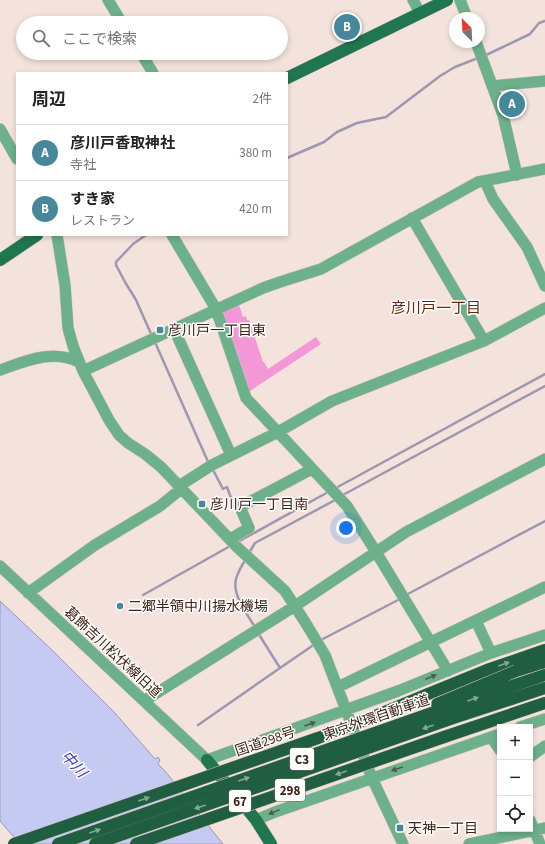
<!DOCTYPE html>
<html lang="ja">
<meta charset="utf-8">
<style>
:root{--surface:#fff;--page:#f6f6f6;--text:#222;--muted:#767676;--line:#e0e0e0;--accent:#47879b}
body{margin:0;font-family:"Source Sans 3","Noto Sans JP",sans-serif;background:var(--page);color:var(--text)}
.controls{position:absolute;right:12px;bottom:12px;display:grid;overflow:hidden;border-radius:0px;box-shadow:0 2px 6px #0003}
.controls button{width:36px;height:36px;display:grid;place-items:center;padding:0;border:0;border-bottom:1px solid var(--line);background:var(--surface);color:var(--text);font:20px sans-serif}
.compass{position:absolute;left:449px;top:12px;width:36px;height:36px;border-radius:50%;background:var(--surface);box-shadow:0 2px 6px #0003;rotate:336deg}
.you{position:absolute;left:346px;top:528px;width:14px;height:14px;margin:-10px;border:3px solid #fff;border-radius:50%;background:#1a73e8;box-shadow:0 0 0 6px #1a73e833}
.badge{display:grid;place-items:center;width:26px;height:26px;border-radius:50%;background:var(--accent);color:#fff;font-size:13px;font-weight:700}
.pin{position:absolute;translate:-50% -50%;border:2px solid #fff;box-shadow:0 1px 4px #0006}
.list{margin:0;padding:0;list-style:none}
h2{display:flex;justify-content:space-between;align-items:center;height:52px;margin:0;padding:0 16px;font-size:17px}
h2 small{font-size:13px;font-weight:400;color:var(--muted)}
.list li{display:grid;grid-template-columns:26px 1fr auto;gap:12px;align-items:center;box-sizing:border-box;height:56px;padding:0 16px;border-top:1px solid var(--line)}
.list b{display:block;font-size:15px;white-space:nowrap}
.list p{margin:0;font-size:13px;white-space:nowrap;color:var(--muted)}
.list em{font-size:13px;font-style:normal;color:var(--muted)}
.icon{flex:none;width:22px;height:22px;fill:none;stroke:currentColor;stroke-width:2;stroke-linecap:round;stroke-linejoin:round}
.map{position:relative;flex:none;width:545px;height:844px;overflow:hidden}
.search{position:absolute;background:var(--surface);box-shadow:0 2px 6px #0003;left:16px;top:16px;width:272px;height:44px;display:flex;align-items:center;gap:10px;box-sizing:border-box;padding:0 14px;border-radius:22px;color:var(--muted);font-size:15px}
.panel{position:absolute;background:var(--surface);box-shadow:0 2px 6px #0003;left:16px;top:72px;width:272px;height:164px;border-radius:0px}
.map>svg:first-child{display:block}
.green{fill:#f497d6}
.water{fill:#c5caf2;stroke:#9d97b0}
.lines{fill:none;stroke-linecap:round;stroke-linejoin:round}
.stream{stroke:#9d97b0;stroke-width:2.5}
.minor-casing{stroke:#d3c0b9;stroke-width:12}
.major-casing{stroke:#d3c0b9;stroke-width:13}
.highway-casing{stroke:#d3c0b9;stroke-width:13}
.minor{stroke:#6cb18c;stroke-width:11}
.major{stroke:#207650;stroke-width:12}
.highway{stroke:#205e41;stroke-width:12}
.highway-bridge-casing{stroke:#d3c0b9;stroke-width:13;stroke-linecap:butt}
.highway-bridge{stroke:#205e41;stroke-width:12}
.oneway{fill:#84a696}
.oneway2{fill:#515b45}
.poi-dot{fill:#47879b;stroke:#fff;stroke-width:1.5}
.labels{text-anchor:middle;stroke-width:3;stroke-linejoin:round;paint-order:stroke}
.shield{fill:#fff;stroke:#79645c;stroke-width:1}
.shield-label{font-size:13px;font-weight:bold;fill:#3f2116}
.poi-label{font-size:14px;fill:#3f2116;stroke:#fff;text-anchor:start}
.street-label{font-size:14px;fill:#3f2116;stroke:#fff}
.neighbourhood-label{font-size:15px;fill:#68260d;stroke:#fff}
.water-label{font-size:15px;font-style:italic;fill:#4640ad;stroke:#fff}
</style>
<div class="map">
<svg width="545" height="844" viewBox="0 0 545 844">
<rect width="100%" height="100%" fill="#f4e3dd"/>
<path class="green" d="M239 305 243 317 246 316 247 320H249L263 362H264L268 369 316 337 321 344 247 393 223 312Z"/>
<path class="water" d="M0 601 53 651 114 712 155 759 158 757 160 760 158 764 165 771 223 844H20L0 821Z"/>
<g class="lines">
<path class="stream" d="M484 56 530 34 539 23 545 21
M287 158 324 142 337 132 357 123 386 117 440 76 455 67 478 58
M146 235 133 244 116 262V265L125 282 136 300 152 336
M154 340 209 464
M212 468 223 489 227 487 235 509
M334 489 545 374
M341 496 545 386
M236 543 330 491
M249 553 255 543 337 499
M246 559C242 565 238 572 236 579 232 595 247 614 255 627
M143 595 232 545
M406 595 545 521
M319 641 400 599
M280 668 315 644
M198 725 280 668 258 633"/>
<defs>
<path id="minor" d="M108 0 122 23
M413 0 420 13
M460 0 467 18
M476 42 503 115 517 175
M141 53 153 73
M492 86 545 81
M0 129 17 159
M485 181 493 199 527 247 545 286
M412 218 484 341
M57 235 65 285 68 328 73 346 83 371 109 420 119 435 128 443 145 454 161 467 237 547 285 591 305 622 325 655 372 778 403 844
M172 235 216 309 246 398 347 506 376 552 448 671
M174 329 231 455
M0 370C26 361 52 349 79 362
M83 371 263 288 280 282 321 269 478 182 545 169
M179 486 212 465 278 432 332 401 484 341 545 308
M230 539 249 528 240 507 312 469
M0 566 207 760 398 691 491 653 545 635
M28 593 95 545 160 506 181 489
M476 621 491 653
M338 687 545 587
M144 701 295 606 406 532 545 459
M520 727 545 719
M491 737 500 750
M530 757 545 746
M256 820 275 812 500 734
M530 820 540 844
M469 844 545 828"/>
<path id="major" d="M287 78 447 0
M0 260 37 235
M207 760 256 820 271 844"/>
<path id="highway" d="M516 671 545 662
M428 694 487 670 545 650
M444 737 545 703"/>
</defs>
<use href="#minor" class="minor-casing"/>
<use href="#major" class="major-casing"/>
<use href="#highway" class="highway-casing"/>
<use href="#minor" class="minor"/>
<use href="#major" class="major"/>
<use href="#highway" class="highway"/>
<defs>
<path id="highway-bridge" d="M437 704 516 671
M14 844 318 738 368 719 428 694
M58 844 449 707 545 675
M95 844 453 718 545 688
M136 844 444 737"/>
</defs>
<use href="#highway-bridge" class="highway-bridge-casing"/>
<use href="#highway-bridge" class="highway-bridge"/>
</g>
<defs><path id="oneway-solid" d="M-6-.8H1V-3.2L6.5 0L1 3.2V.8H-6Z"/></defs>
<g class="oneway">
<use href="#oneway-solid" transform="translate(504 664) rotate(-20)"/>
<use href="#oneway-solid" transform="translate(473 699) rotate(-19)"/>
<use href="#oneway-solid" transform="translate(428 727) rotate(160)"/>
<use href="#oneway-solid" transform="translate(341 773) rotate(161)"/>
<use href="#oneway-solid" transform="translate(244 779) rotate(-19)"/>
<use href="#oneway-solid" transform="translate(144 799) rotate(-19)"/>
<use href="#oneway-solid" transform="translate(200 807) rotate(161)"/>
<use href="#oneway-solid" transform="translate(95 831) rotate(-19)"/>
</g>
<g class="oneway2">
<use href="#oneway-solid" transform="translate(431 677) rotate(-22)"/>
<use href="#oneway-solid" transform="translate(310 724) rotate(-20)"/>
<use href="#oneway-solid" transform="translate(397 769) rotate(161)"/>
<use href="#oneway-solid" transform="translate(274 812) rotate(158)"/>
</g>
<g class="poi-dot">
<rect x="156" y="326" width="8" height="8" rx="2"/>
<rect x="198" y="500" width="8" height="8" rx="2"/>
<circle cx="120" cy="606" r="4"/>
<rect x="396" y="824" width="8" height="8" rx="2"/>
</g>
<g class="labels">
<g class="shield">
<rect x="290" y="748" width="24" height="22" rx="3"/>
<rect x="275" y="779" width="30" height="22" rx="3"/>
<rect x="229" y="790" width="22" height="22" rx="3"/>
</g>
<g class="shield-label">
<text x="302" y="764">C3</text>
<text x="290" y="795">298</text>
<text x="240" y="806">67</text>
</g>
<g class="poi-label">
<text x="168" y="335">彦川戸一丁目東</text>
<text x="210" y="509">彦川戸一丁目南</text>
<text x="128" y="611">二郷半領中川揚水機場</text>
<text x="408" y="833">天神一丁目</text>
</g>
<g class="street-label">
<text transform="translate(113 652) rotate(43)" y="5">葛飾吉川松伏線旧道</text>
<text transform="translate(376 717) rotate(-19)" y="5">東京外環自動車道</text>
<text transform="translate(265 741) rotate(-19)" y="5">国道298号</text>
</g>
<g class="neighbourhood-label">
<text x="436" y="313">彦川戸一丁目</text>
</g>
<g class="water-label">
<text transform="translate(74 764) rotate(48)" y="5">中川</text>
</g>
</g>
</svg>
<div class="controls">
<button>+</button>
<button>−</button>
<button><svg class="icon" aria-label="locate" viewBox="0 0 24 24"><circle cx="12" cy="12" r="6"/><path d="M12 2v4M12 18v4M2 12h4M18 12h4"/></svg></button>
</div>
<svg class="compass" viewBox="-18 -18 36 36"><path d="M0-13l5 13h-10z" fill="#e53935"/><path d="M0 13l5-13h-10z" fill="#767676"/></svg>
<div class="you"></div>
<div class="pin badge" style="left:512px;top:104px">A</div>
<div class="pin badge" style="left:347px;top:27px">B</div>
<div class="search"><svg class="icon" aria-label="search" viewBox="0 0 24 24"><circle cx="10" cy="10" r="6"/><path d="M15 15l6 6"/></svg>ここで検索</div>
<section class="panel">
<h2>周辺<small>2件</small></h2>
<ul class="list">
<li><span class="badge">A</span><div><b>彦川戸香取神社</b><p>寺社</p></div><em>380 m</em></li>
<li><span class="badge">B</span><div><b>すき家</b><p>レストラン</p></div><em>420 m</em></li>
</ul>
</section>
</div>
